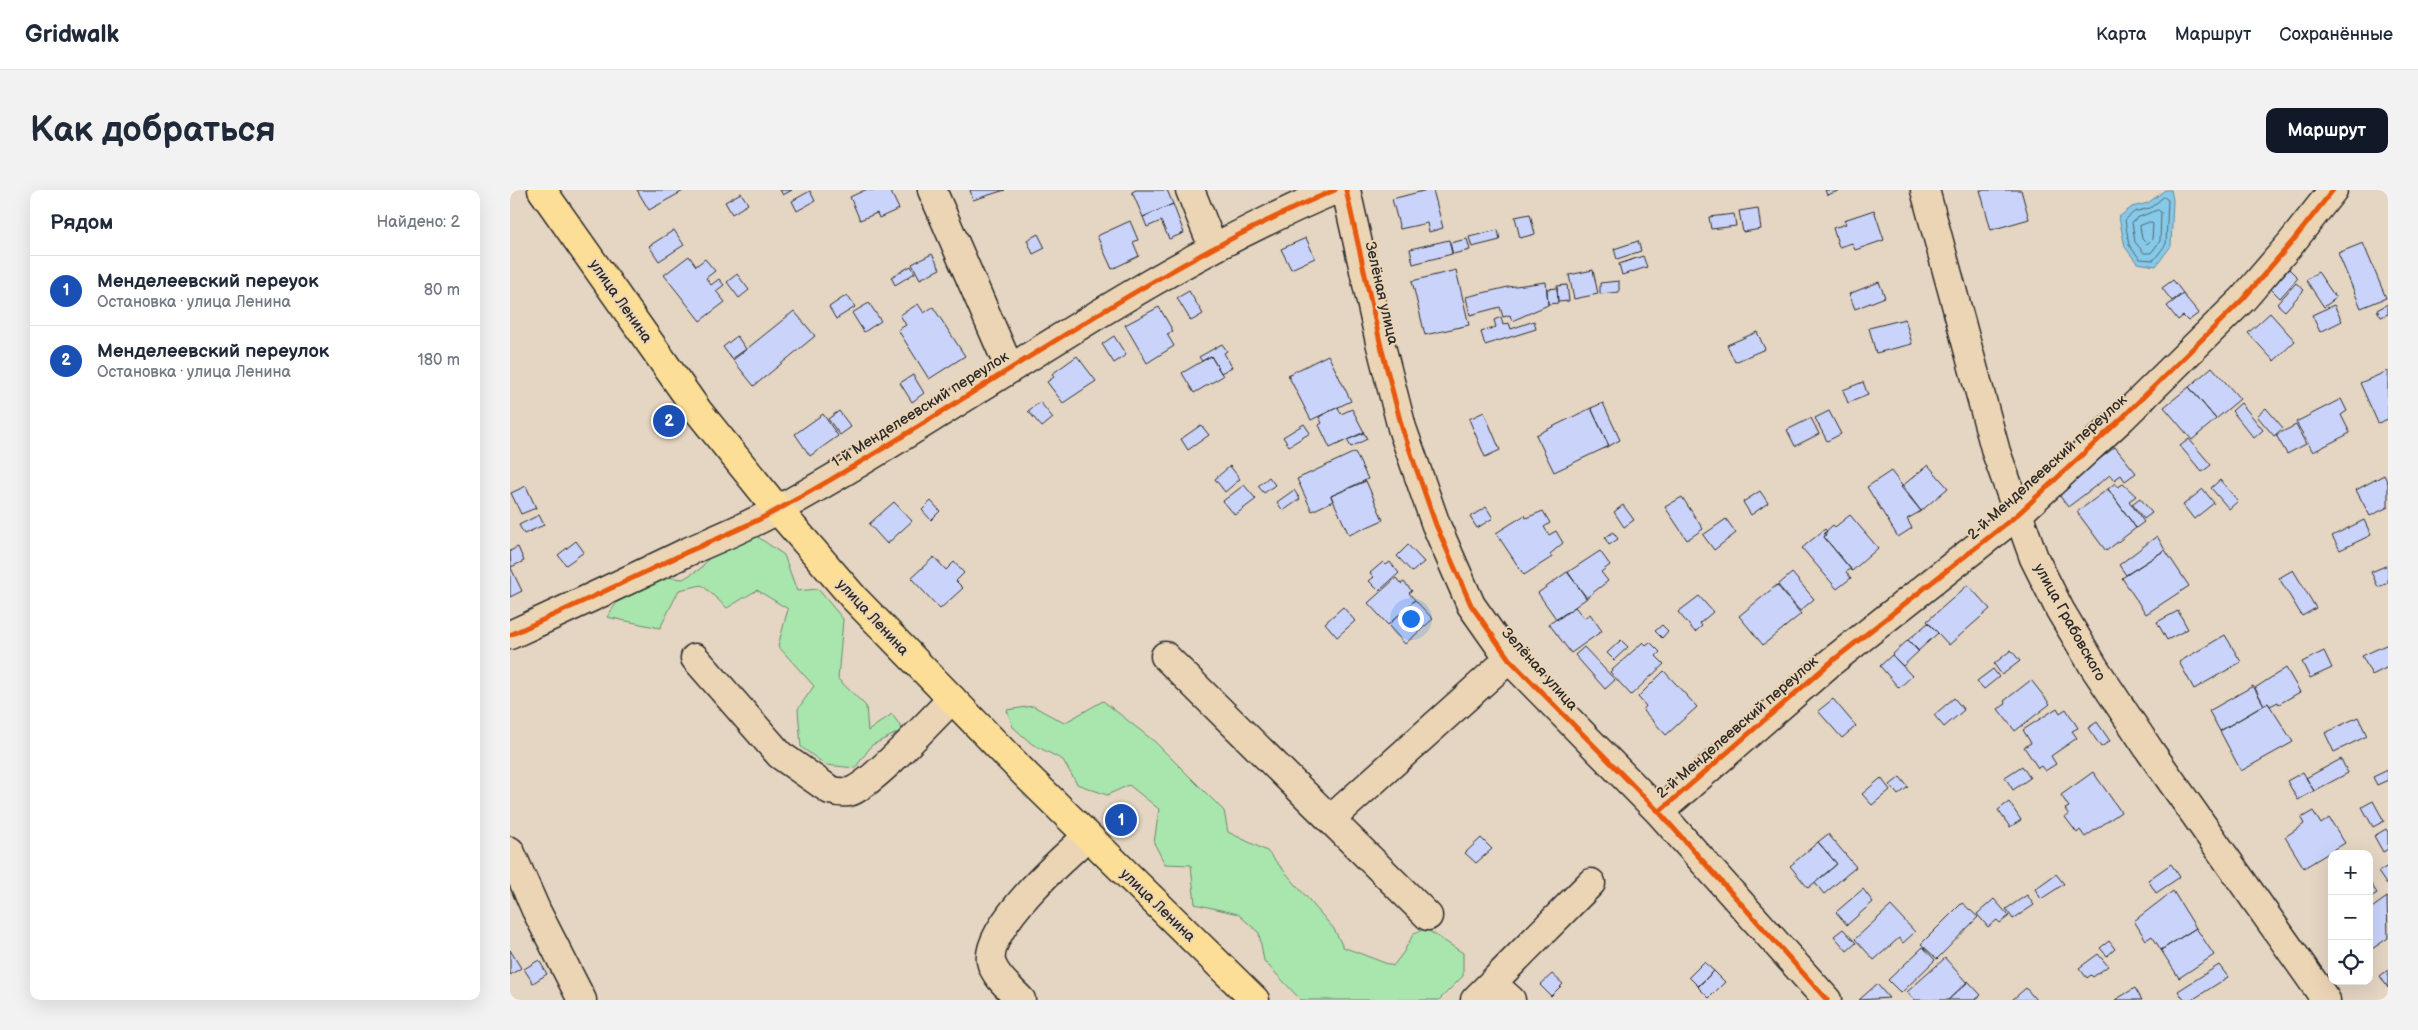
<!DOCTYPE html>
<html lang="ru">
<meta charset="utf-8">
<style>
:root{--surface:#fff;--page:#f2f2f3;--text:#1f2937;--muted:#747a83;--line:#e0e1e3;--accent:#111827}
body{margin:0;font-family:"Balsamiq Sans",sans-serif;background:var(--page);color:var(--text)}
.controls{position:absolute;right:15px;bottom:15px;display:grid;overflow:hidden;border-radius:10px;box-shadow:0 5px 20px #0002}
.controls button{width:45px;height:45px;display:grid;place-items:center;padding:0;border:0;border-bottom:1px solid var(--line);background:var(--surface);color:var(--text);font:25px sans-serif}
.you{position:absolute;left:900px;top:428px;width:18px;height:18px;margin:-12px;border:4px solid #fff;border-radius:50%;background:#1a73e8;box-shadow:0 0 0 8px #1a73e833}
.badge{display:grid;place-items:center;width:32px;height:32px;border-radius:50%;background:var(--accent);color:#fff;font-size:16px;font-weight:700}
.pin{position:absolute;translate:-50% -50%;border:2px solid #fff;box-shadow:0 1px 5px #0006}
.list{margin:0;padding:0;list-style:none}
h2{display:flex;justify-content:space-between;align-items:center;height:65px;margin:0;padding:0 20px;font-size:21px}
h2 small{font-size:16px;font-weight:400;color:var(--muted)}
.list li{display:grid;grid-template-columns:32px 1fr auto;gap:15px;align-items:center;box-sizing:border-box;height:70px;padding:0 20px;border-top:1px solid var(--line)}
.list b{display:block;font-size:19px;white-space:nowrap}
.list p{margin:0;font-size:16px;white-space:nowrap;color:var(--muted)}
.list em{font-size:16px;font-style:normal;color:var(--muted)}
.icon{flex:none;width:28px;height:28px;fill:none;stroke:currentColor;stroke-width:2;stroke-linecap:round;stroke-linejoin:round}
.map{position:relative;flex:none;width:1878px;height:810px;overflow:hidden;border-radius:10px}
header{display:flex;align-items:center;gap:30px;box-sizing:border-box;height:70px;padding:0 25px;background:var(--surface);border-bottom:1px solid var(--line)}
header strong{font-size:24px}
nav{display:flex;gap:28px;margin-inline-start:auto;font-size:18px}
.intro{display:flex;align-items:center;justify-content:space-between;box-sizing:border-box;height:120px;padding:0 30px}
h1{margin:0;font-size:35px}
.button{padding:12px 22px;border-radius:10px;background:var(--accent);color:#fff;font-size:18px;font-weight:700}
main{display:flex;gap:30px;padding:0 30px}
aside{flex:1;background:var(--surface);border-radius:10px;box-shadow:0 5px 20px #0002}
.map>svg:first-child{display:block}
.green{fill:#a8e6ae;stroke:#6a886c}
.water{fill:#87c9e8;stroke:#628a9c}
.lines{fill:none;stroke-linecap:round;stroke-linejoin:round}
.shore{stroke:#506a77;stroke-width:1}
.building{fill:#cad4fb;stroke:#2b2b2b}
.minor-casing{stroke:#2b2b2b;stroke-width:31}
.major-casing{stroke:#2b2b2b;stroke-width:31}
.minor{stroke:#ecd5b5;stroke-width:28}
.major{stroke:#fdde96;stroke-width:28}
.cycleway-casing{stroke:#ecd5b5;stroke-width:8}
.cycleway{stroke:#e8590c;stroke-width:5}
.labels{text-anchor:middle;stroke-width:4;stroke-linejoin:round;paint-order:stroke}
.street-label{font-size:15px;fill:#2b2b2b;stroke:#ecd5b5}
</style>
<header>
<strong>Gridwalk</strong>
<nav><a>Карта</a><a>Маршрут</a><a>Сохранённые</a></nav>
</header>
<div class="intro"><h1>Как добраться</h1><a class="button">Маршрут</a></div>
<main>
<aside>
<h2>Рядом<small>Найдено: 2</small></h2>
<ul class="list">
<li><span class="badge" style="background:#1a4fb4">1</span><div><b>Менделеевский переуок</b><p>Остановка · улица Ленина</p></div><em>80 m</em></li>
<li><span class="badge" style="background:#1a4fb4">2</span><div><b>Менделеевский переулок</b><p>Остановка · улица Ленина</p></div><em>180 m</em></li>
</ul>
</aside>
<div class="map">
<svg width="1878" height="810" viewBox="0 0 1878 810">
<rect width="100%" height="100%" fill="#e5d5c3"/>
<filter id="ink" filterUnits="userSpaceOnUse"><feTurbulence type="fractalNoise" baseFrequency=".02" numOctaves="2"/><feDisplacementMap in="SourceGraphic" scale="10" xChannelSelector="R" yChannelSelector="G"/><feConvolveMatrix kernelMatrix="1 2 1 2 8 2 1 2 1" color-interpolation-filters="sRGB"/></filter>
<g filter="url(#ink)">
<path class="green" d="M245 345 274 365 287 401 308 399 333 429 328 489 356 516 358 541 382 524 393 540 362 555 345 578 316 575 291 557 288 519 304 496 268 456 278 419 247 400 217 418 192 395 169 400 150 438 97 427 111 406 156 387 173 389 190 379 204 362Z
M593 511 645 552 714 621 718 642 757 661 824 739 833 757 883 776 893 763 904 743 916 739 953 763V786L929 810H791L754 771 749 743 728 724 685 714 681 675 655 674 644 653 649 619 619 595 597 605 567 594 553 570 522 554 503 537 497 520 523 516 554 533Z"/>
<path class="water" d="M1655 0H1661L1663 10 1661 56 1646 76 1627 73 1615 57 1609 27 1622 17 1638 13Z"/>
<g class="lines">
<path class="shore" d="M1654 7 1658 10 1656 54 1644 70 1630 69 1619 55 1615 30 1624 22 1640 18Z
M1648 20 1651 22 1650 51 1641 63H1634L1625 52 1622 32 1627 28Z
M1640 32 1643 34 1642 49 1637 54 1632 49 1630 36Z"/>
</g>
<path class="building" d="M127 0H175L139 20Z
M270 0H282L273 5Z
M355 0H380L389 19 369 28 367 23 350 30 340 7Z
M460 0H495L463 10Z
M626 0H657L663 14 633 27 622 2Z
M917 0H923L933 38 919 42 917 33 890 39 882 9Z
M1315 0H1331L1317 5Z
M1470 0H1511L1519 29 1481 40Z
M300 1 305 11 287 21 282 11Z
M231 3 238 14 222 24 215 12Z
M663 14 674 43 659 49 651 31 637 37 633 27Z
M1248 18 1251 39 1233 42 1229 21Z
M1364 20 1374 50 1345 60 1342 53 1329 57 1323 38 1336 34 1334 30Z
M1020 24 1025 44 1010 48 1005 27Z
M1224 24 1226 36 1201 39 1199 27Z
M620 31 628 50 623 52 629 66 602 79 587 46Z
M164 40 174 55 149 71 139 56Z
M988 40 990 50 962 57 959 47Z
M528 44 535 58 523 64 517 50Z
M796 48 805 68 781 79 771 59Z
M957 49 960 60 943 64 940 53Z
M939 50 942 64 903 74 900 59Z
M1128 51 1131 61 1107 69 1104 59Z
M1853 53 1876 108 1851 118 1828 63Z
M422 64 430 79 410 89 402 74Z
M179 66 186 76 195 69 205 81 196 88 201 95 209 89 214 95 206 101 215 112 190 131 154 85Z
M1133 66 1137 77 1112 85 1109 74Z
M401 76 405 83 385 95 381 87Z
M1779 79 1788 88 1770 108 1761 99Z
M946 80 959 135 915 145 902 91Z
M1083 80 1088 104 1064 109 1059 85Z
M1808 82 1826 108 1814 117 1796 90Z
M227 84 239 100 229 108 217 92Z
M1663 90 1673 103 1662 111 1652 98Z
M1109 91V102L1090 104V93Z
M1036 92 1038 115 1002 131 1000 125 993 127 990 117 960 125 956 107 998 97Z
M1369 92 1375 107 1345 119 1339 104Z
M1786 93 1794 100 1775 121 1767 114Z
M1057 95 1059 111 1048 112 1047 96Z
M1047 98 1048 113 1038 114 1037 99Z
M679 101 693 124 681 131 667 108Z
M1673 104 1689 123 1678 131 1673 126 1668 130 1657 116Z
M337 105 345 117 326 129 319 117Z
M359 113 371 131 354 142 342 123Z
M408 114 414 123 423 117 455 166 419 189 388 140 396 135 390 125Z
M1878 114V124L1871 127 1867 120Z
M1824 115 1832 131 1810 142 1802 125Z
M649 117 663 141 657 144 664 156 637 173 615 135Z
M284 121 305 146 244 196 223 170Z
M1760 123 1785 151 1764 171 1738 143Z
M991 127 993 135 999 133 1001 139 1024 131 1026 139 975 155 971 142 986 137 984 130Z
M1395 129 1402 154 1366 163 1359 138Z
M1247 142 1255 159 1225 172 1217 155Z
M227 146 236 159 222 169 213 157Z
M604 146 616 165 604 173 592 154Z
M712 154 717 161 714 163 722 177 711 183 701 166 692 171 689 167Z
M818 165 841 211 801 230 778 185Z
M567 166 586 191 553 213 537 192 544 187 542 184Z
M701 166 713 186 684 203 672 183Z
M1702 177 1730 209 1706 229 1679 197Z
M1878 181V229L1868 233 1850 193Z
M403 185 414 203 402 212 390 193Z
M1353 192 1358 205 1338 213 1333 200Z
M1679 197 1706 229 1682 250 1654 217Z
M1831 209 1837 221 1831 225 1840 243 1803 262 1786 232Z
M530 212 543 228 532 237 518 221Z
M1093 213 1110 250 1099 256 1081 218Z
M1731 213 1753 240 1744 248 1722 221Z
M828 217 831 224 842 219 854 242 820 258 809 235 812 233 809 227Z
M1081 218 1099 256 1044 282 1026 245Z
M1756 218 1773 238 1764 246 1747 226Z
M329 221 341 237 330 245 318 229Z
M1319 221 1331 244 1317 251 1305 228Z
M974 222 990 260 975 267 959 229Z
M313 224 328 246 300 266 285 244Z
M160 227 164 233 160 236 156 229Z
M1301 228 1309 244 1285 256 1277 240Z
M794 234 800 243 779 256 773 247Z
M691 235 699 245 678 260 671 249Z
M1786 235 1796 254 1777 264 1766 245Z
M854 243 857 249 841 257 837 250Z
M1679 249 1701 275 1692 282 1670 256Z
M1605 257 1626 283 1615 291 1611 285 1604 290 1600 285 1558 317 1547 302Z
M845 262 858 289 821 306 823 311 802 321 787 289Z
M1418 275 1438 298 1411 321 1391 297Z
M720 276 730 289 715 302 705 289Z
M1381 281 1411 321 1397 329 1402 338 1388 347 1357 297Z
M1874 285 1878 293V317L1860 326 1846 300Z
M759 287 765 295 754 303 748 296Z
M1710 290 1728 311 1719 319 1701 298Z
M856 291 873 330 839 345 821 306Z
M1605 293 1608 297 1613 294 1626 306 1619 311 1634 332 1626 338 1598 299Z
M734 295 746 309 725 325 713 311Z
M16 296 26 318 11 324 1 303Z
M1598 299 1626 338 1596 361 1567 322Z
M1693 299 1704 313 1684 329 1673 315Z
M784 300 790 309 773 321 767 312Z
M1250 301 1258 313 1241 325 1233 312Z
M1172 307 1193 339 1177 350 1155 317Z
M1630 308 1642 323 1634 329 1622 314Z
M421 311 430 321 421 330 412 320Z
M384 312 402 331 377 354 359 334Z
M1113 315 1124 330 1114 337 1104 322Z
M976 317 983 328 967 338 960 327Z
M1033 321 1040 333 1034 337 1039 345 1046 341 1053 353 1040 364 1042 367 1014 385 986 343 1015 325 1016 328Z
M29 325 34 335 14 344 9 335Z
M1340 325 1368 358 1342 381 1314 347 1316 345 1314 343 1323 335 1325 337Z
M1216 329 1226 343 1204 360 1193 345Z
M1854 330 1861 345 1830 360 1822 346Z
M1315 339 1317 341 1314 347 1341 379 1336 382 1341 388 1327 399 1292 358Z
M1103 342 1108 349 1099 355 1095 348Z
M1647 346 1655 360 1616 385 1609 375Z
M66 351 74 362 56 375 48 365Z
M898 355 914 372 902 382 887 366Z
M8 357 14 371 1 377 0 361Z
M1655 360 1679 396 1636 424 1612 388Z
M1090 361 1100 375 1091 382 1098 391 1076 408 1058 382Z
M424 367 436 380 444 372 454 383 446 391 453 398 430 419 401 388Z
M873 372 876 375 880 372 889 383 869 401 859 391 864 387 860 383Z
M1878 375V393L1868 397 1861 382Z
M0 376 12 401 0 407Z
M1783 380 1806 418 1792 426 1769 388Z
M1057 382 1077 408 1047 430 1028 403Z
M1282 383 1304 409 1290 421 1268 395Z
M886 388 891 394 894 392 902 401 899 403 905 410 878 435 858 413Z
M1267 395 1291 424 1253 455 1229 426Z
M1458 395 1480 419 1439 455 1417 431Z
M1189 406 1203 422 1190 433 1192 436 1185 442 1168 422Z
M905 410 923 429 895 454 878 435Z
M833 417 845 431 827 447 815 433Z
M1065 417 1074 428 1080 424 1092 441 1061 463 1039 434Z
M1668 421 1678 439 1657 450 1647 432Z
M1418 433 1428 443 1408 461 1398 450Z
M1152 435 1158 441 1152 448 1145 441Z
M1715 445 1731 472 1684 499 1669 472Z
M1111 450 1118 457 1104 470 1097 463Z
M1398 450 1409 461 1393 476 1382 465Z
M1133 452 1136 455 1140 452 1150 462 1146 466 1154 474 1121 505 1100 482Z
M1878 454V477L1862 485 1852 466Z
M1074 457 1105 490 1095 499 1065 465Z
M1501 460 1510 471 1492 485 1484 474Z
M1814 461 1822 478 1800 488 1792 472Z
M1382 465 1402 486 1389 498 1370 476Z
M1776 478 1790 502 1769 514 1768 512 1760 516 1758 513 1754 515 1745 498Z
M1483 479 1489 487 1474 499 1467 491Z
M1154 481 1187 517 1156 545 1133 520 1136 516 1128 507Z
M1521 490 1540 514 1505 541 1488 519 1496 514 1494 511Z
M1743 496 1754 515 1710 541 1699 521Z
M1444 508 1454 520 1434 537 1424 525Z
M1323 509 1346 536 1332 548 1308 521Z
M1758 513 1783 552 1731 581 1710 541Z
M1547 518 1550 523 1556 519 1568 538 1562 541 1567 548 1541 566 1546 574 1535 581 1531 576 1528 578 1514 557 1521 553 1513 540Z
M1848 527 1857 546 1824 562 1815 543Z
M1587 532 1600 551 1591 557 1578 538Z
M1831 569 1838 583 1804 601 1796 588Z
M1512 576 1520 588 1503 600 1495 587Z
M1878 580V590L1867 595 1863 587Z
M1583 582 1611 622 1575 647 1570 640 1567 643 1555 627 1559 625 1555 619 1559 617 1551 605Z
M1793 582 1804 601 1788 610 1777 591Z
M1390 587 1398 597 1388 605 1380 595Z
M1371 588 1380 600 1362 615 1352 604Z
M1863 611 1874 631 1863 637 1852 617Z
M1499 612 1511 630 1500 637 1488 620Z
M610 621 619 631 612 638 603 628Z
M1803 621 1811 634 1819 628 1835 653 1794 678 1775 647 1794 634 1791 628Z
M1876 639 1878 642V659L1873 662 1864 646Z
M1318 644 1346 677 1314 704 1305 693 1327 674 1308 652Z
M971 648 982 659 966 673 955 663Z
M1308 652 1327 674 1298 698 1280 676Z
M1661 674 1670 687 1646 703 1638 690Z
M1878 676V694L1877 695 1868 682Z
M1546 684 1554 694 1531 709 1525 699Z
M1859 691 1867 703 1859 708Z
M1353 699 1363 712 1337 735 1326 722Z
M1663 701 1686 738 1651 760 1642 746 1636 750 1624 731Z
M1517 705 1524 715 1503 729 1496 719Z
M1877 707 1878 748 1859 761V728L1862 726 1859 720Z
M1484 709 1499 726 1490 733 1487 730 1478 737 1467 724Z
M1452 713 1468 727 1427 769 1411 754Z
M1381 716 1405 742 1393 753 1389 748 1364 770 1345 749Z
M1686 738 1704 765 1669 788 1651 760Z
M1333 739 1346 753 1337 761 1324 746Z
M1599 751 1605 759 1597 766 1590 758Z
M1413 757 1425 770 1391 803 1378 790Z
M0 760 11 778 0 785Z
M1588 764 1598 776 1583 787 1581 785 1577 788 1569 778Z
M1435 768 1457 793 1438 810H1404L1397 802Z
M29 770 37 784 23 793 14 779Z
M1194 772 1204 781 1188 796 1179 787Z
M1709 775 1718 787 1682 810H1674L1668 801Z
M1878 780V798L1870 786Z
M1204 781 1215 792 1199 808 1188 797Z
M1042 784 1053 794 1041 806 1030 795Z
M1458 791 1471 805 1465 810H1438Z
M1367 794 1379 808 1349 810Z
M1516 798 1526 810H1502Z
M1625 798 1632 810H1605Z"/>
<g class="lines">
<defs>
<path id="minor" d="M422 0 499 177
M680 0 703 57
M836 0 870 152 892 238 926 335 961 415 999 469 1149 622 1317 810
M1415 0 1486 262 1524 368 1550 420 1584 477 1640 561 1816 810
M0 445C59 418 117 391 175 363 206 349 239 336 269 319 456 216 627 83 825 0
M655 466 918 726
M185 468 270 565 320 600C326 602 332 603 339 602 360 597 423 528 442 509
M1149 622 1321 472 1507 325 1612 228 1733 109 1782 52 1823 0
M821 629 999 469
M0 661 26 720 72 810
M511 810C501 799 484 786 481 771 476 736 553 668 578 646
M965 810 982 793
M1001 810 982 793 1081 693"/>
<path id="major" d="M32 0 188 221 268 320 344 408 517 586 745 810"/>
</defs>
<use href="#minor" class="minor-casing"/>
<use href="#major" class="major-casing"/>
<use href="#minor" class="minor"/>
<use href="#major" class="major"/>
<defs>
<path id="cycleway" d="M836 0 870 152 892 238 926 335 961 415 999 469 1149 622 1317 810
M0 445C59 418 117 391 175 363 206 349 239 336 269 319 456 216 627 83 825 0
M1149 622 1321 472 1507 325 1612 228 1733 109 1782 52 1823 0"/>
</defs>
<use href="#cycleway" class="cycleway-casing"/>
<use href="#cycleway" class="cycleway"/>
</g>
</g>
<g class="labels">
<g class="street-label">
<text transform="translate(872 103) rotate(77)" y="5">Зелёная улица</text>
<text transform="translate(111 111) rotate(55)" y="5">улица Ленина</text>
<text transform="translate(410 219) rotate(-32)" y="5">1-й Менделеевский переулок</text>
<text transform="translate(1537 277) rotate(-42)" y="5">2-й Менделеевский переулок</text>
<text transform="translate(363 427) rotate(47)" y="5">улица Ленина</text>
<text transform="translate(1560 432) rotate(61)" y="5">улица Грабовского</text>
<text transform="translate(1030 479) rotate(48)" y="5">Зелёная улица</text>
<text transform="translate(1227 537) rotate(-41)" y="5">2-й Менделеевский переулок</text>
<text transform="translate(648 715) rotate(44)" y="5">улица Ленина</text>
</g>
</g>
</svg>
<div class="controls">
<button>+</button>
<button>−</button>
<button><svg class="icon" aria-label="locate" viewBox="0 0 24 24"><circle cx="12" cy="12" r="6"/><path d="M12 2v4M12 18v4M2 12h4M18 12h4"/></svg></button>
</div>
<div class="you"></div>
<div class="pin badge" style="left:611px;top:630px;background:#1a4fb4">1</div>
<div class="pin badge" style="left:159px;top:231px;background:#1a4fb4">2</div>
</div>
</main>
